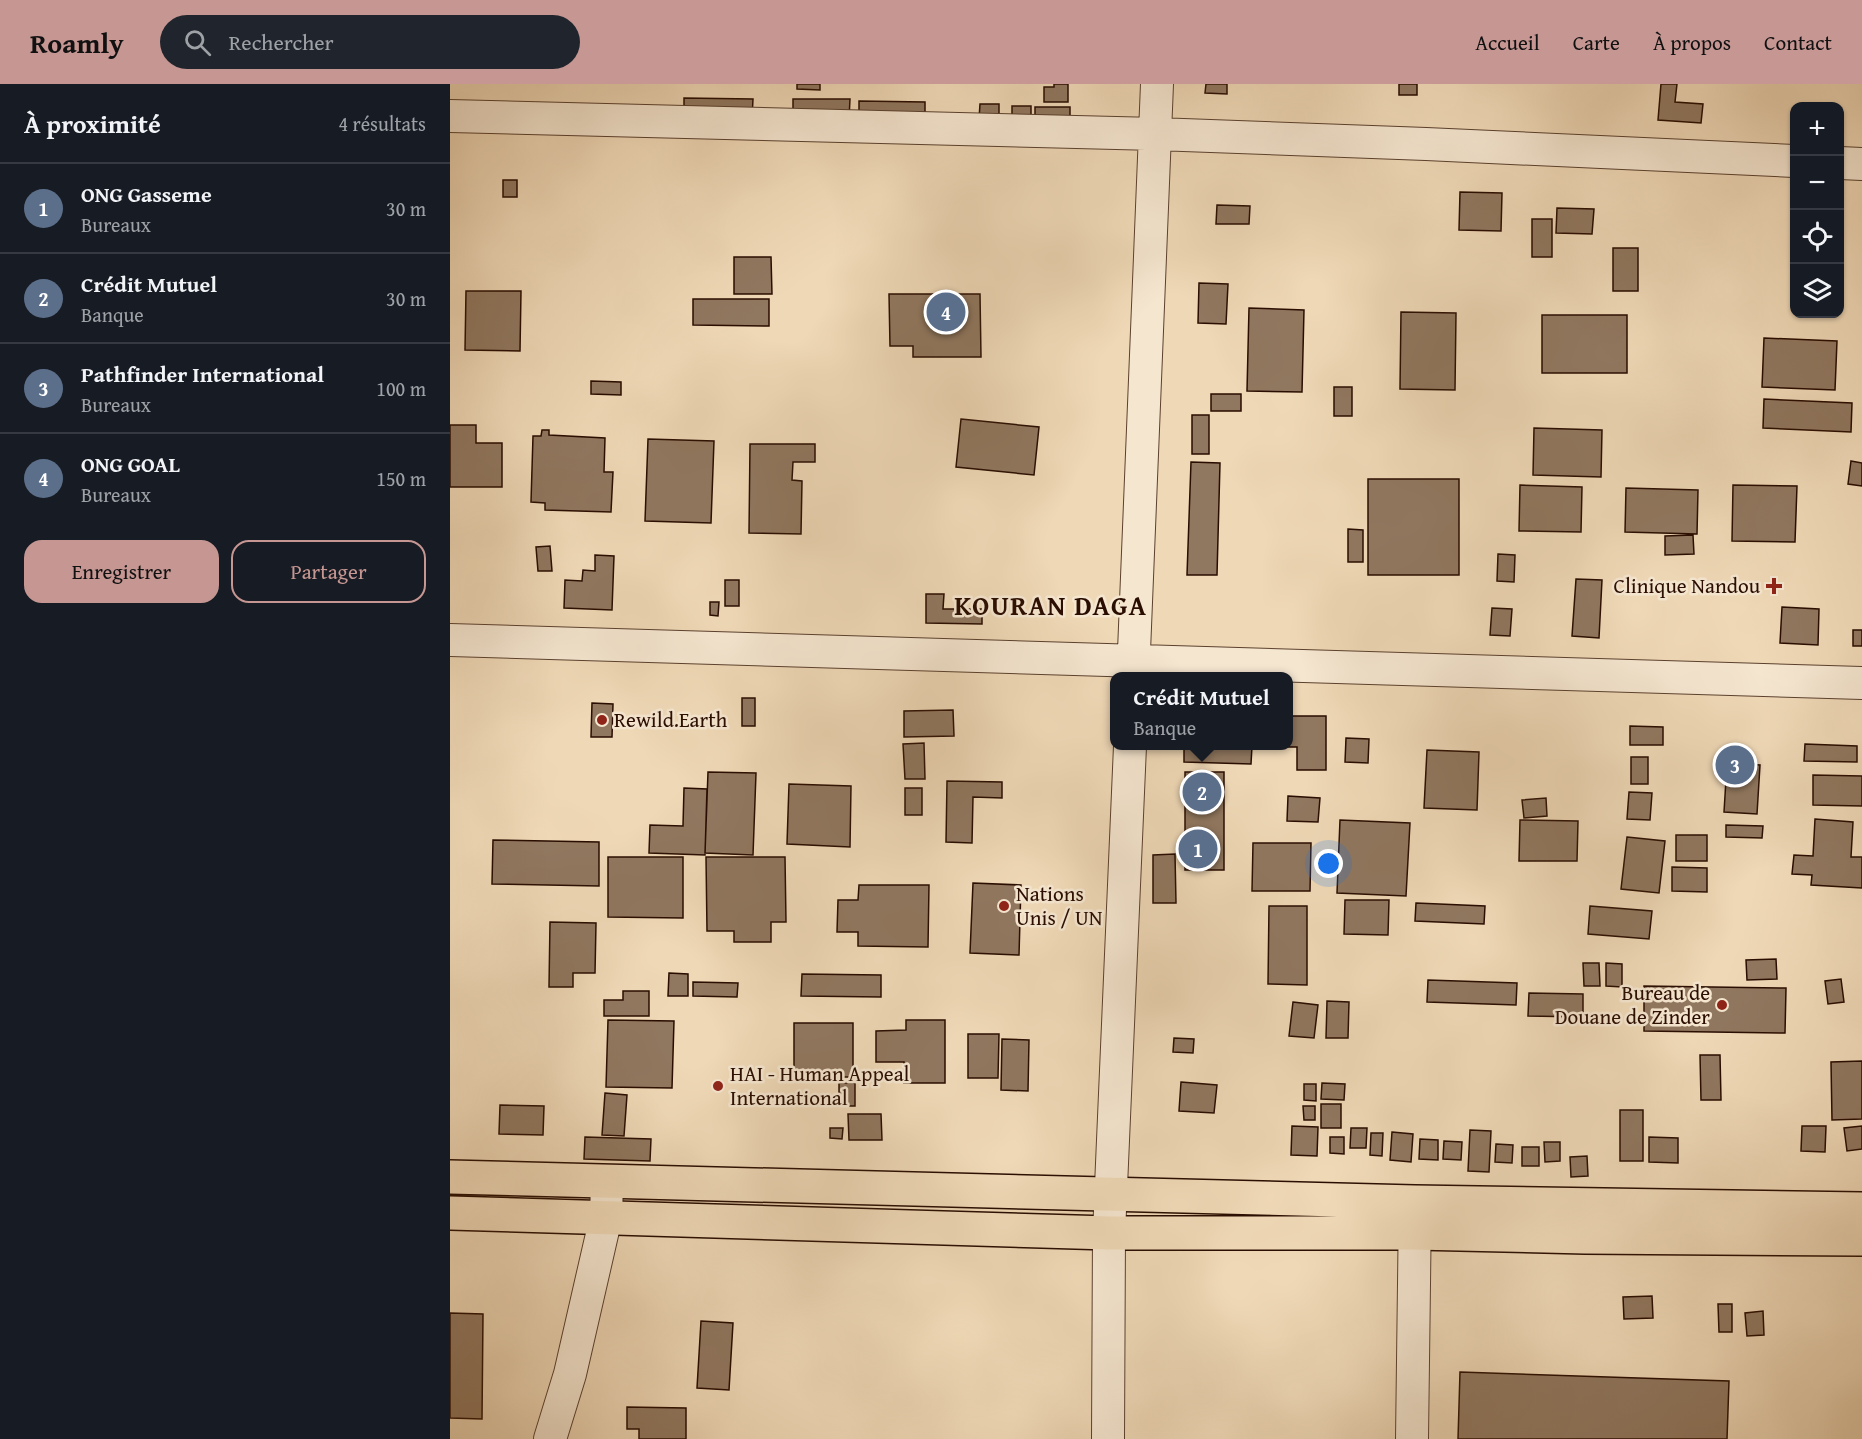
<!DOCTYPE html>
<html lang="fr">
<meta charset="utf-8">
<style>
:root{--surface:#171b24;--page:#20242c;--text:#f1f3f6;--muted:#9ea1a6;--line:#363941;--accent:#c59692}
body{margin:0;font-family:"Gentium Book Plus",serif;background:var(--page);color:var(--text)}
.controls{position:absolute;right:18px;top:18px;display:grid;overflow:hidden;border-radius:12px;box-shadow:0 2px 4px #0004}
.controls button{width:54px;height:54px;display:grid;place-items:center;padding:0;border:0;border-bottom:2px solid var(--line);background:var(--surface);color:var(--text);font:30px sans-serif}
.you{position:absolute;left:879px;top:780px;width:21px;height:21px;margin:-15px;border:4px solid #fff;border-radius:50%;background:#1a73e8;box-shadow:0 0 0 9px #1a73e833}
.badge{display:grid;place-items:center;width:39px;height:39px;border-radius:50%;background:var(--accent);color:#fff;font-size:20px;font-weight:700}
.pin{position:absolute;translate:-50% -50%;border:3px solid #fff;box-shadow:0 2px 6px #0006}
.popup{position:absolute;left:660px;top:588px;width:183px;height:78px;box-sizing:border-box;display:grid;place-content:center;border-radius:12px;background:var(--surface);filter:drop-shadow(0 2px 4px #0005);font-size:20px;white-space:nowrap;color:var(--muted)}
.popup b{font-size:22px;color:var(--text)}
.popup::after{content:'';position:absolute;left:50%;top:100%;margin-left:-12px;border:12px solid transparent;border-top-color:var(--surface)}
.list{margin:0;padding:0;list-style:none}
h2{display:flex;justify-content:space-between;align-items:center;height:78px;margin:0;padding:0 24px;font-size:26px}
h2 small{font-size:20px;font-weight:400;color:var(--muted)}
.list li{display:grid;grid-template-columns:39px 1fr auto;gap:18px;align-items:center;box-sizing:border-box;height:90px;padding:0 24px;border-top:2px solid var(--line)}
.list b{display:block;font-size:22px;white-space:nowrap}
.list p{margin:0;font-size:20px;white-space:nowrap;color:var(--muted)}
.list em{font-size:20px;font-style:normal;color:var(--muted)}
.actions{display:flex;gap:12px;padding:18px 24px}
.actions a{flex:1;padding:14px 0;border:2px solid var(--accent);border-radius:18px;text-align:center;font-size:21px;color:var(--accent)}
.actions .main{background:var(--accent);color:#111}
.icon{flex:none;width:33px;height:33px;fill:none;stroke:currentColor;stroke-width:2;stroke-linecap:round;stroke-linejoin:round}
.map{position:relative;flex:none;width:1412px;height:1355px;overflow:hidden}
header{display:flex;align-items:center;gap:36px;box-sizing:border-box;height:84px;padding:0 30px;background:var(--accent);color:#111}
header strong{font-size:28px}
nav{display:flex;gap:33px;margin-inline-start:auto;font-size:21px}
.search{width:420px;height:54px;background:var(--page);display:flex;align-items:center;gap:15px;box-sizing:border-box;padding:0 21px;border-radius:33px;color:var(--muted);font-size:22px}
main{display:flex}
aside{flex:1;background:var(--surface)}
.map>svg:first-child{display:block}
.building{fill:#90775f;stroke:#2a0d01;stroke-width:1.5}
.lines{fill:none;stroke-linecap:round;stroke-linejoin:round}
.minor-casing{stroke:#5b402e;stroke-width:34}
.highway-casing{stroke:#2a0d01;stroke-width:36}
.minor{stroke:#f5e6d0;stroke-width:32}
.highway{stroke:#efd8b6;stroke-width:33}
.poi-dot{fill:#8f2418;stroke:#f5e6d0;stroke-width:2}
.labels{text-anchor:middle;stroke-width:5;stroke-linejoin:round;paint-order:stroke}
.poi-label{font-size:21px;fill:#2a0d01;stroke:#f5e6d0;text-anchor:start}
.district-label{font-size:27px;font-weight:bold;letter-spacing:1.5px;fill:#2a0d01;stroke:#f5e6d0}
</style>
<header>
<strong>Roamly</strong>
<div class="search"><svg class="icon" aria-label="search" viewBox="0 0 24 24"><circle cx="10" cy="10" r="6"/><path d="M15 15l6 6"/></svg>Rechercher</div>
<nav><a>Accueil</a><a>Carte</a><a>À propos</a><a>Contact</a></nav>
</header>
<main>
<aside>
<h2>À proximité<small>4 résultats</small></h2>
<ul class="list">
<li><span class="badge" style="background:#5c6f8a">1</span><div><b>ONG Gasseme</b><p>Bureaux</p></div><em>30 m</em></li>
<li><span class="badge" style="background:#5c6f8a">2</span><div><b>Crédit Mutuel</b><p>Banque</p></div><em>30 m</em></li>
<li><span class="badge" style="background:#5c6f8a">3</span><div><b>Pathfinder International</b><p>Bureaux</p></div><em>100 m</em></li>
<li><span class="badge" style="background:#5c6f8a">4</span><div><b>ONG GOAL</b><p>Bureaux</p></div><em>150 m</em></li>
</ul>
<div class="actions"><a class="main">Enregistrer</a><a>Partager</a></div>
</aside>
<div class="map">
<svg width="1412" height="1355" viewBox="0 0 1412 1355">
<rect width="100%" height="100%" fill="#efd8b6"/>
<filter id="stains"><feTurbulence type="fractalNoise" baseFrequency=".00333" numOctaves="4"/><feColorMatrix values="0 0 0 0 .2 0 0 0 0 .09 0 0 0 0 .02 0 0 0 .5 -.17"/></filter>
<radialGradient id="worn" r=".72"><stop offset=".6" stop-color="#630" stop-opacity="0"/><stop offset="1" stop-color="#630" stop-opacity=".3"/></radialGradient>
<path class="building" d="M347 0H370V6L347 5Z
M604 0H618V18H594V3H604Z
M756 0H777V10L755 9Z
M949 0H967V11H949Z
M1211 0H1227L1225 18 1253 20 1251 39 1208 36Z
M234 14 303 15 302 34 234 33Z
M343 15H400L399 35 343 34Z
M409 17 475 18V41L409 40Z
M530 20H549V35H529Z
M562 22H581V36H562Z
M585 23H620V44H585Z
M53 96H67V113H53Z
M1010 108 1052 109 1051 147 1009 146Z
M767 121 800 122 799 140H766Z
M1107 124 1144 125 1142 150 1106 149Z
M1082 135H1102V173H1082Z
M1163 164H1188V207H1163Z
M284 173H321L322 210H284Z
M749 199 778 200 776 240 748 239Z
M16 207H71L70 267 15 266Z
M439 210H530L531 273H463V262H440Z
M243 215H319V242L243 241Z
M799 224 854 226 852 308 797 307Z
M951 228 1006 229 1005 306 950 305Z
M1092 231H1177V289H1092Z
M1314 254 1387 257 1385 306 1312 303Z
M141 297 171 298V311L141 310Z
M884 303H902V332H884Z
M761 310H791V327H761Z
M1314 315 1402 319 1401 348 1313 344Z
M742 331H759V370H742Z
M511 335 589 343 584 391 506 383Z
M0 341H26V359H52V403H0Z
M1084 344 1152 346 1151 393 1083 391Z
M92 346H99V351L155 354 154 388H163L161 428 95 426V419L81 418 83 352H91Z
M198 355 264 357 261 439 195 437Z
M300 360H365V378H343L342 396 352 397 351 450 299 449Z
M1401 377 1412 379V402L1398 400Z
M741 378 770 379 767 491H737Z
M918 395H1009V491H918Z
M1070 401 1132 403 1131 448 1069 447Z
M1283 401 1347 402 1345 458 1282 457Z
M1176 404 1248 406 1247 450 1175 448Z
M898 445 913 446V478H898Z
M1243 451 1244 470 1215 471V452Z
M100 462 102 487H88L86 463Z
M1048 470 1065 471 1064 498 1047 497Z
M145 471 164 472 162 526 114 524 115 496 132 497 133 486 145 487Z
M1126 495 1152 496 1149 554 1122 552Z
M275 496H289V522H275Z
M476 510H494L493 525H532V540L476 539Z
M260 518H269L268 532 260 531Z
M1332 523 1369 525 1368 561 1330 559Z
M1042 524 1062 525 1060 552 1040 551Z
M1403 546H1412V562H1403Z
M292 614H305V642H292Z
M142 619 163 620 162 653H141Z
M503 626 504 652 454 653V627Z
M839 632H876V686H847V663H813V662H839Z
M1180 642 1213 643V661H1180Z
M896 654 919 655 918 679 895 678Z
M474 659 475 695H455L453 660Z
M1355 660 1407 662V678L1354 677Z
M734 662H802L801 680 734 678Z
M977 666 1029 668 1027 726 974 724Z
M1181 673H1198V700H1181Z
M1277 679 1310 681 1307 730 1274 728Z
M258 688 306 689 303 771 255 769Z
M735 688H774V786H735Z
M1363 691 1412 692V722L1363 721Z
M497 697 552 698V714L523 713 522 759 496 758Z
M339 700 401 702 400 763 337 760Z
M234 704 257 705 255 771 199 769 200 741 233 742Z
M455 704H472V731H455Z
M1179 708 1202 709 1200 736 1177 735Z
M838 712 870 714 868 738 837 737Z
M1096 714 1097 732 1074 734 1072 716Z
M1365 735 1403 738 1401 773H1412V804L1361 801 1362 791 1342 790 1344 771 1363 772Z
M890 736 960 739 956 812 887 809Z
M1070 736 1128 737 1127 777H1069Z
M1276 741 1313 742 1312 754 1276 753Z
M1226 751H1257V777H1226Z
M1177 753 1215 757 1209 809 1171 805Z
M43 756 149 758V802L42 800Z
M803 759H861L860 807H802Z
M725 770 726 819H703V771Z
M158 773H233V834L158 833Z
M256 773H335L336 838H321V858H284V847H257Z
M1222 783 1257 784V808L1222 807Z
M523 799 571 801 569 871 520 869Z
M409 801H479L478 863 408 862V848H387L388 816H408Z
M895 816H939L938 851 894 850Z
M966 819 1035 822 1034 840 965 837Z
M819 822H857V901L818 900Z
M1140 822 1202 827 1199 855 1138 850Z
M100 838 146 839 145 889H123V903H99Z
M1326 875 1327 895 1297 896 1296 876Z
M1133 879H1149L1150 902H1134Z
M1156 879 1172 880V903L1156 902Z
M219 889 238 890V912H218Z
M352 890 431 891V913L351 912Z
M1391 895 1394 918 1378 920 1375 897Z
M978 896 1067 899 1066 921 977 918Z
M243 898 288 899 287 913 243 912Z
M1194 902 1336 904 1335 949 1194 947Z
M173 907H199V932H154V916H173Z
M1079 909 1133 910V933L1078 932Z
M877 917 899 918 898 954H876Z
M843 918 868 921 864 954 839 952Z
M158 936 224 937 222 1004 156 1003Z
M456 936H495V999H454V978H426V947L456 946Z
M344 939H403V993H344Z
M518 950H549L548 994H518Z
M724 954 744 955 743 969 723 968Z
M552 955 579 956 578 1007 551 1006Z
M1250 971H1270L1271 1016H1251Z
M1412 977V1035L1382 1036 1381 978Z
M731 998 767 1001 764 1029 729 1027Z
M389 999H405V1022H389Z
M872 999 895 1000 894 1016 871 1015Z
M854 1000H866V1017L854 1016Z
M155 1009 177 1011 174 1052 152 1051Z
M871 1020H891V1044H871Z
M50 1021 94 1022 93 1051 49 1050Z
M853 1022H865V1036H854Z
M1170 1026H1193V1077H1170Z
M398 1030H431L432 1056H399Z
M842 1042 868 1043 867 1072 841 1071Z
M1352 1042H1376L1375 1068 1351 1067Z
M1412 1042V1065L1397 1067 1394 1044Z
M380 1044H393L392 1055 380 1054Z
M901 1044H917L916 1064H900Z
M1020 1046 1041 1047 1039 1088 1018 1087Z
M942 1048 963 1050 961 1078 940 1076Z
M921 1049H933L932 1072 920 1071Z
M135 1053 201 1055 200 1077 134 1075Z
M880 1053H894V1070L880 1069Z
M1199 1053 1228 1054V1079L1199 1078Z
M970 1055 988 1056V1076L969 1075Z
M994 1057 1012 1058 1011 1076 993 1075Z
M1094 1058H1110V1077L1095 1078Z
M1046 1060 1063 1061 1062 1079 1045 1078Z
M1072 1063H1089V1082H1072Z
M1137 1072 1138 1092 1121 1093 1120 1073Z
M1202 1212 1203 1234 1174 1235 1173 1213Z
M1268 1220H1282V1248H1269Z
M1313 1227 1314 1251 1297 1252 1295 1229Z
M0 1229 33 1230 32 1335 0 1334Z
M251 1237 283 1239 279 1306 247 1304Z
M1010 1288 1279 1297 1277 1355H1008Z
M177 1323 236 1324V1355H189V1345H177Z"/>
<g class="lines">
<defs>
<path id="minor" d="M0 32 706 50 976 60 1344 77
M1390 79 1412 80
M0 556 1412 599
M683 592 707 0
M100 1355 120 1290 156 1133 157 1098
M658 1355 659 1149 680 662
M962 1355 965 1122"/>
<path id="highway" d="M0 1093 965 1118 1412 1125
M0 1129 659 1149H965L1135 1153 1412 1155"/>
</defs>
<use href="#minor" class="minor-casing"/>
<use href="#highway" class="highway-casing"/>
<use href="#minor" class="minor"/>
<use href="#highway" class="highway"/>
</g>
<g class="poi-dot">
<path d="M1321 493h6v6h6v6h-6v6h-6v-6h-6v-6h6z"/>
<circle cx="152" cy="636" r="6"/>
<circle cx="554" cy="822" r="6"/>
<circle cx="1272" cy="921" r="6"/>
<circle cx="268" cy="1002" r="6"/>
</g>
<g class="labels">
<g class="poi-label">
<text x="1310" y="509" text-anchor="end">Clinique Nandou</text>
<text x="164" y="643">Rewild.Earth</text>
<text x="566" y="817">Nations<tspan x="566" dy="24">Unis / UN</tspan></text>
<text x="1260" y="916" text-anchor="end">Bureau de<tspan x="1260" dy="24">Douane de Zinder</tspan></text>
<text x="280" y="997">HAI - Human Appeal<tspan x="280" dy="24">International</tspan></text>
</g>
<g class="district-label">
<text x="601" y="531">KOURAN DAGA</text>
</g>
</g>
<rect width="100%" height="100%" filter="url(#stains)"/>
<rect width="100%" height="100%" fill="url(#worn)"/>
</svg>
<div class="controls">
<button>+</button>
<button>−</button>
<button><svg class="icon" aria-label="locate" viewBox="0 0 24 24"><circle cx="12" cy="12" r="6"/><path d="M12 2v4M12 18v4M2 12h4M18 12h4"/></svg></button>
<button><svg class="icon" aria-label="layers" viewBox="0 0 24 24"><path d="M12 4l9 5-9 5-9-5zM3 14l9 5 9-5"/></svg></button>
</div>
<div class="you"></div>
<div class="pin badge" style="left:748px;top:765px;background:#5c6f8a">1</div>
<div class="pin badge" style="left:752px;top:708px;background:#5c6f8a">2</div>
<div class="popup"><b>Crédit Mutuel</b>Banque</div>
<div class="pin badge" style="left:1285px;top:681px;background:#5c6f8a">3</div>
<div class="pin badge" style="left:496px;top:228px;background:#5c6f8a">4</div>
</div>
</main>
